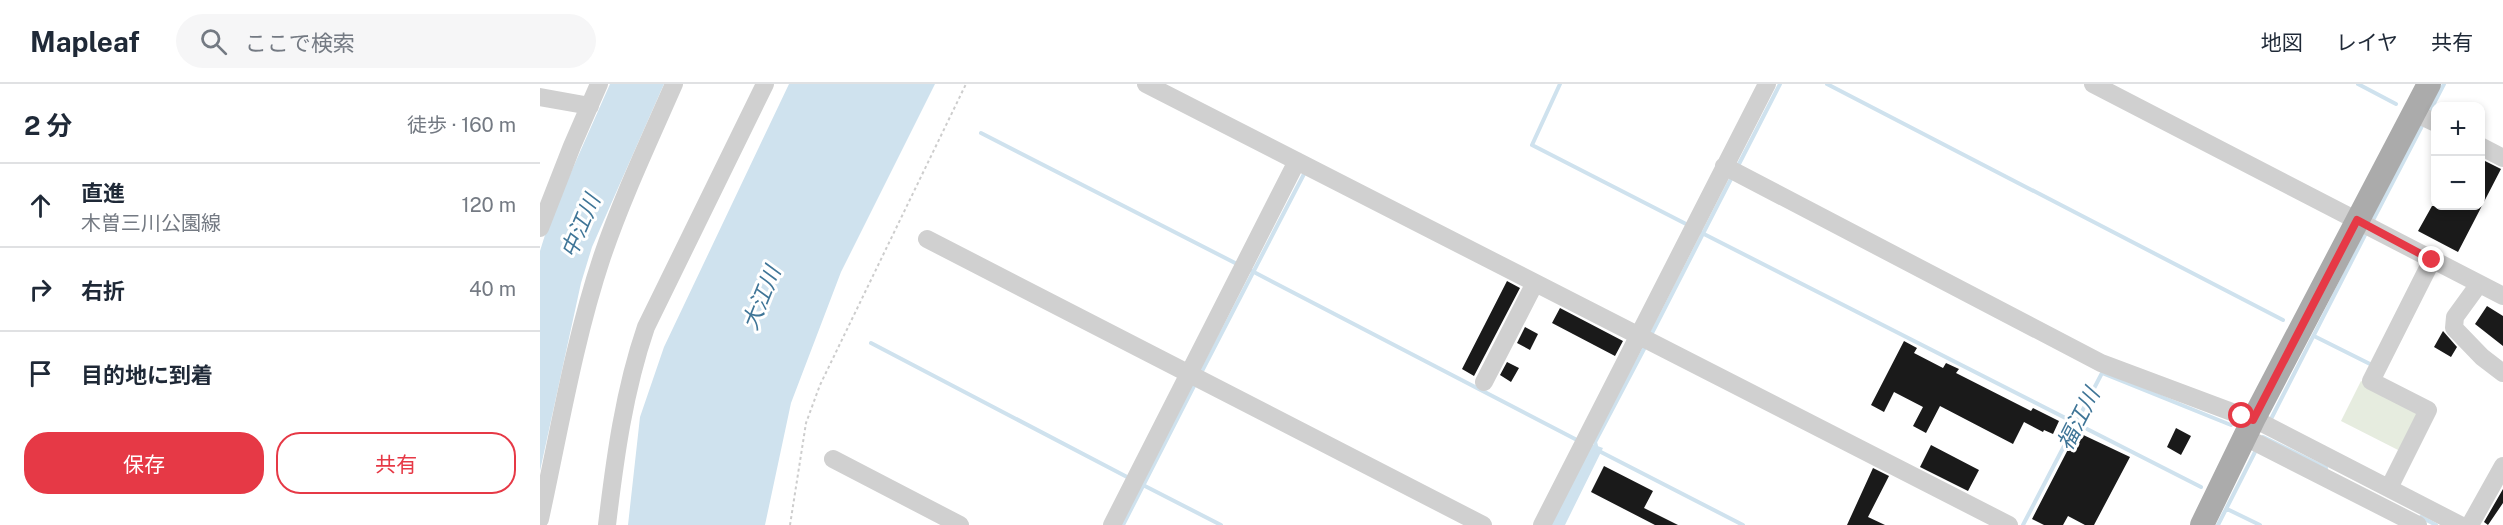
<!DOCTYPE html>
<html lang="ja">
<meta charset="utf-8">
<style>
:root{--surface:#fff;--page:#f6f6f7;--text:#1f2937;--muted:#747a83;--line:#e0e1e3;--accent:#e63946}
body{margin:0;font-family:"Public Sans","Noto Sans JP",sans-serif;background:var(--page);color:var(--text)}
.controls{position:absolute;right:18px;top:18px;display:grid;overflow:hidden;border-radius:12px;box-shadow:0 3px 9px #0003}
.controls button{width:54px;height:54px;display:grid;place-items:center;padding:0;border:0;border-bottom:2px solid var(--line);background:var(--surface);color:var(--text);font:30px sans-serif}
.stop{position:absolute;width:18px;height:18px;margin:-14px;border:4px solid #e63946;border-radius:50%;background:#fff}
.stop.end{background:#e63946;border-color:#fff;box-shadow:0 2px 6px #0008}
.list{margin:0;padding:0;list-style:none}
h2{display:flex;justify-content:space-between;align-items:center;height:78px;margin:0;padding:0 24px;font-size:26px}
h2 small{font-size:20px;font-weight:400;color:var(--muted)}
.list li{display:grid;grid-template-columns:39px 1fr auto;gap:18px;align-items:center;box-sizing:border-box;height:84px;padding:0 24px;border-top:2px solid var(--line)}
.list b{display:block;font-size:22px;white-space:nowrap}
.list p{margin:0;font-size:20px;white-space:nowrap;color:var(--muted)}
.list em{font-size:20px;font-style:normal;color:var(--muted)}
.actions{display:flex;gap:12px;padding:18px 24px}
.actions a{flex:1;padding:14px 0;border:2px solid var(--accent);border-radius:24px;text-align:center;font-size:21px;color:var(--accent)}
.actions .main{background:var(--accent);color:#fff}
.icon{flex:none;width:33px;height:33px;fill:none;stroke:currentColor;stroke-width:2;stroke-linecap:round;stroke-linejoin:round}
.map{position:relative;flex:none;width:1963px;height:441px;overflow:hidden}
header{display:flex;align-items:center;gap:36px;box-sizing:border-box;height:84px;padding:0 30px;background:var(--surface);border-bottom:2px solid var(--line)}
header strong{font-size:28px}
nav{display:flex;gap:33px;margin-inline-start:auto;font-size:21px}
.search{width:420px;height:54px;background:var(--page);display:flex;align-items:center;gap:15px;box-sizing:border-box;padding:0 21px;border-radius:33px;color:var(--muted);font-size:22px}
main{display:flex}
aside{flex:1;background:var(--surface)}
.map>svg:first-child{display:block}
.green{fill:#e6ecdf}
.water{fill:#cfe2ee}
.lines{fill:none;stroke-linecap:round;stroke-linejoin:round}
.stream{stroke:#cfe2ee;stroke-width:4}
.building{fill:#1a1a1a}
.path{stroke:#cdcdcd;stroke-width:2;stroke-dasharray:3 3;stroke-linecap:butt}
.minor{stroke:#d0d0d0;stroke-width:18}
.major{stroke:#ababab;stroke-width:24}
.route{stroke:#e63946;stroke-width:8}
.labels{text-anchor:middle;stroke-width:6;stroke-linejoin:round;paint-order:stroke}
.water-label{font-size:22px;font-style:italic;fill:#3f7597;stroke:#fff}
</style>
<header>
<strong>Mapleaf</strong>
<div class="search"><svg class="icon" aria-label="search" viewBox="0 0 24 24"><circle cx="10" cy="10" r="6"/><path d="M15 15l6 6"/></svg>ここで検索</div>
<nav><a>地図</a><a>レイヤ</a><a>共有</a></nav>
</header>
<main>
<aside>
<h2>2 分<small>徒歩 · 160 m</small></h2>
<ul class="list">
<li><svg class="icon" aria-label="ahead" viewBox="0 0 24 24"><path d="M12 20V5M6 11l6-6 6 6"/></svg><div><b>直進</b><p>木曽三川公園線</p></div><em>120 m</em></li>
<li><svg class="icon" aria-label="right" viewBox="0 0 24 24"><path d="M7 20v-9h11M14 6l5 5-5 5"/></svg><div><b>右折</b></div><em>40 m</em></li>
<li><svg class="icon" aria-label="arrive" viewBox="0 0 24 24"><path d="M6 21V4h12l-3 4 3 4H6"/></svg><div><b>目的地に到着</b></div></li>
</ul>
<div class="actions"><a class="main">保存</a><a>共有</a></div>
</aside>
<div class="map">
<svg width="1963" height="441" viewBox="0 0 1963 441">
<rect width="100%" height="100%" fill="#fff"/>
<path class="green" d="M1821 297 1881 329 1862 368 1801 337Z"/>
<path class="water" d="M70 0H124L52 163 41 199 0 387V167L9 138Z
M249 0H395L301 188 251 319 225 441H88L100 333 124 263Z
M1052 360 1063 364 1025 441H1011Z"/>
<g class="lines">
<path class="stream" d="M1020 0 992 61 1148 141
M1287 0 1743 236
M1818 0 1856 20
M1889 29 1904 0
M441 49 699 181
M1198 82 1240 0
M1832 138 1883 40
M1160 148 1661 403
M710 186 1037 356
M1111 251 1192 93
M1774 252 1832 281
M331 259 589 394
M661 289 764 90
M1731 335 1826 149
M1723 353 1786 384
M1057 366 1203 441
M1057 366 1055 358 1104 265
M603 401 681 441
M1687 425 1720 441
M1881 433 1896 441
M583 441 655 300
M1483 441 1562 289 1691 341
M1678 441 1716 366"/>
</g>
<path class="building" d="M1941 75 1961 85 1918 168 1878 147 1892 122H1941Z
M967 197 980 204 934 292 922 285Z
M1947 222 1963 232V262L1935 240Z
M1020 224 1083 257 1075 272 1012 239Z
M985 243 998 250 990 266 977 259Z
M1903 247 1917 263 1911 273 1894 263Z
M1364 257 1377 264 1374 269 1403 284 1406 279 1419 285 1416 289 1491 327 1493 324 1519 337 1513 350 1504 346 1503 348 1484 338 1473 360 1400 322 1386 349 1373 342 1383 323 1354 308 1344 328 1331 321Z
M967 278 979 284 971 298 960 291Z
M1636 344 1651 352 1641 371 1627 363Z
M1537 348 1590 373 1554 441H1545L1528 432 1523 441H1504L1492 435Z
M1391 361 1439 386 1428 407 1380 383Z
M1064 382 1113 407 1104 424 1138 441H1115L1051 408Z
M1333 384 1349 392 1328 433 1345 441H1307Z
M1963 405V419L1948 441 1944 438Z"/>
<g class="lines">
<path class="path" d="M250 441 266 339 280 301 426 0"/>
<path class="minor" d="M606 0 1469 441
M1553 0 1963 212
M0 13 50 22
M1875 29 1896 39
M1940 62 1963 74
M1184 82 1561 279 1724 340 1920 441
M0 144 32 62 59 0
M387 155 943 441
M1939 200 1915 233 1914 244 1942 273 1963 289
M944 298 995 199
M1705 353 1878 441
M293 375 420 441
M1849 404 1888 326 1831 297 1892 176
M0 435C19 348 34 257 62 173 82 114 109 57 134 0
M67 441C75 374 84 307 106 243L225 0
M572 441 757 77
M1002 441 1227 0
M1930 441 1963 382"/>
<path class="major" d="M1662 441 1713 336 1889 0"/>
</g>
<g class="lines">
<path class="route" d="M1702 332 1713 336 1817 136 1892 176"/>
</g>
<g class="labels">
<g class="water-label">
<text transform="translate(40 142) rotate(-67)" y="8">中江川</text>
<text transform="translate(221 214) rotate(-68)" y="8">大江川</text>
<text transform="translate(1538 335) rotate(-63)" y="8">福江川</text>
</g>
</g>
</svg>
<div class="controls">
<button>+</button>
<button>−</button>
</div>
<div class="stop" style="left:1702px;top:332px"></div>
<div class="stop end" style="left:1892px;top:176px"></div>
</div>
</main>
